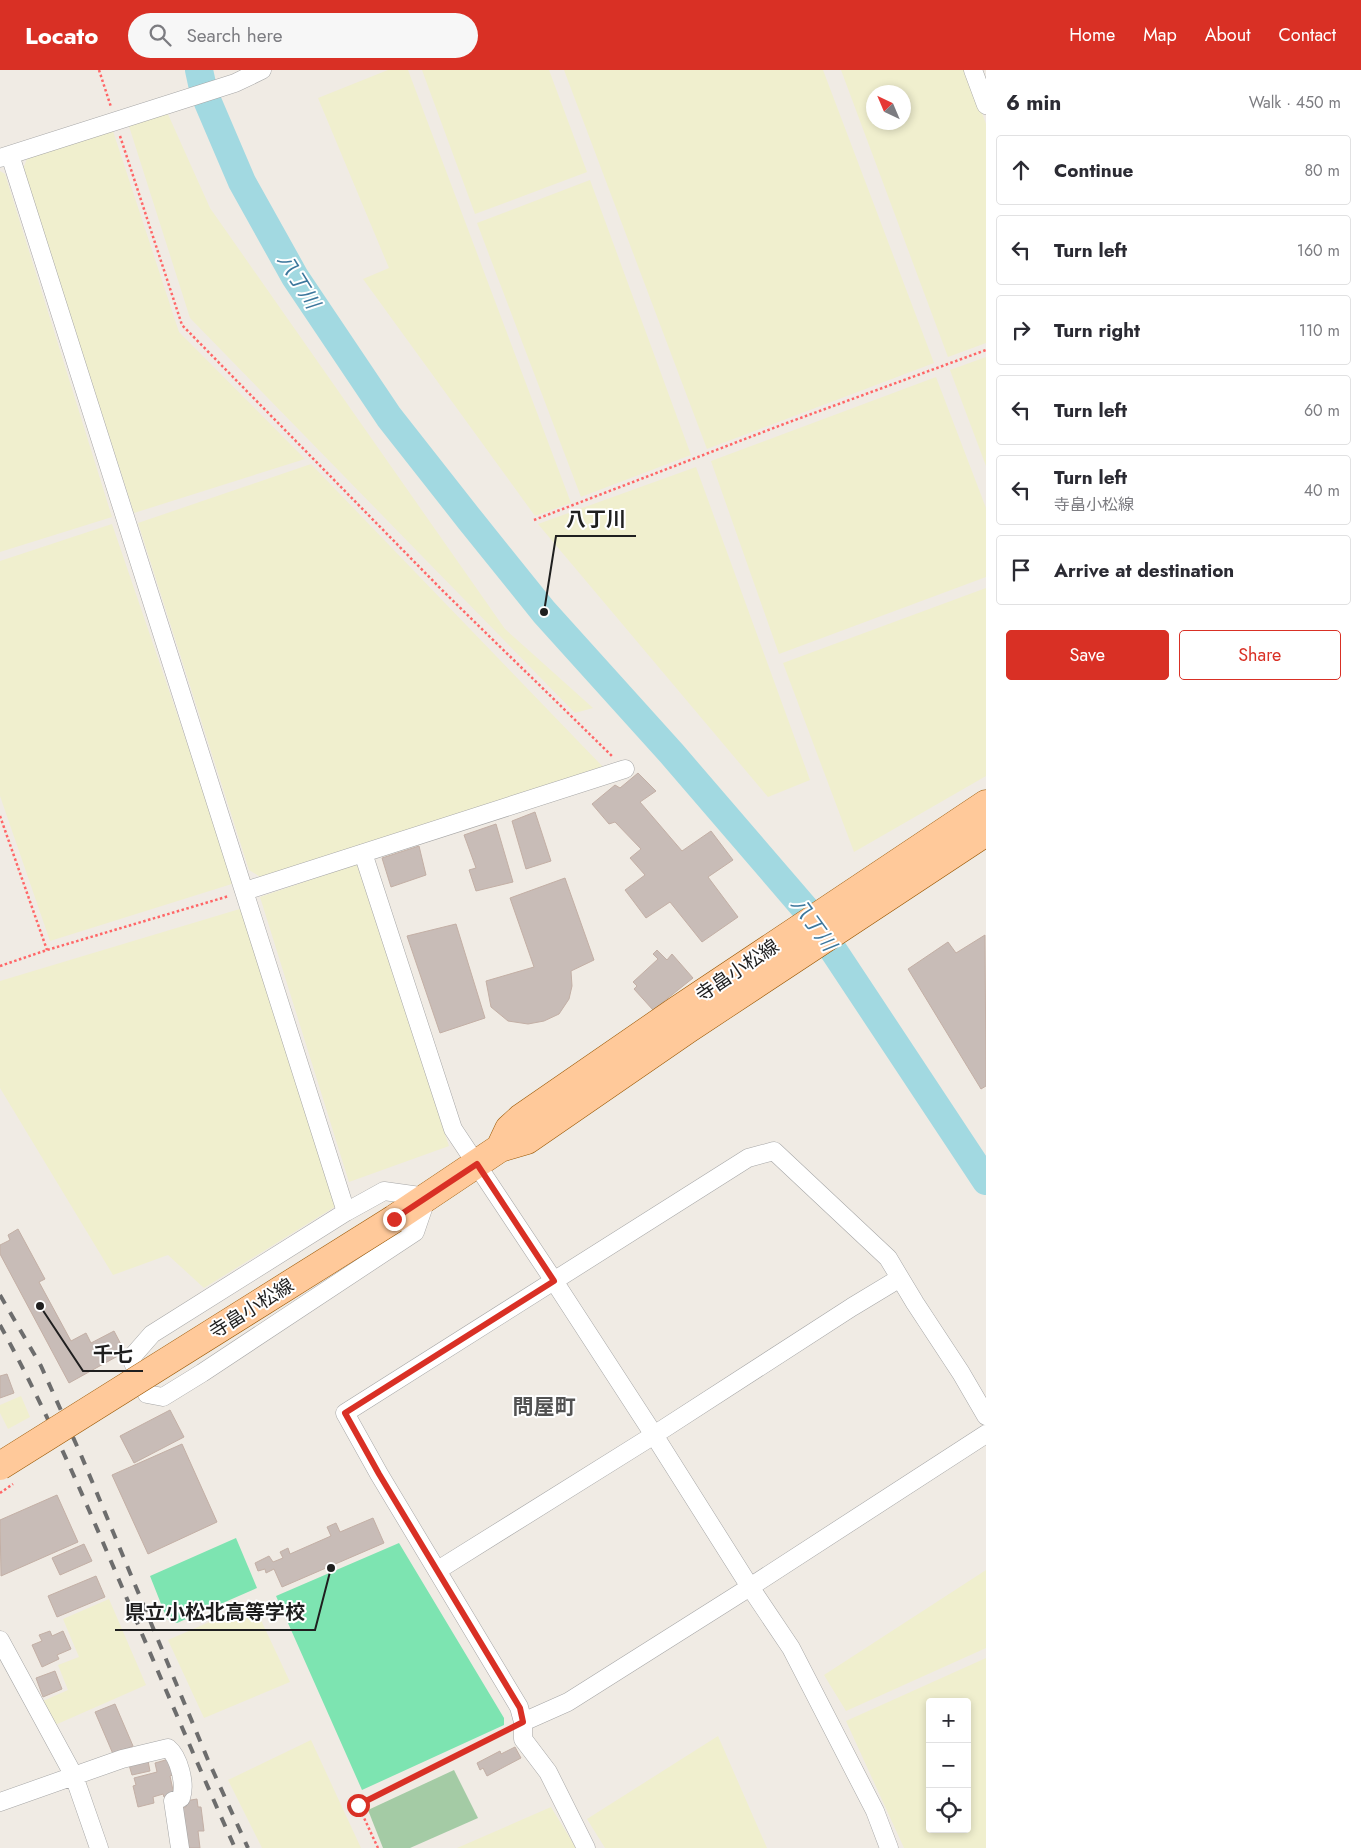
<!DOCTYPE html>
<meta charset="utf-8">
<style>
:root{--surface:#fff;--page:#f7f7f7;--text:#2b2b33;--muted:#7c7c81;--line:#e1e1e2;--accent:#d93025}
body{margin:0;font-family:Jost,"Noto Sans JP",sans-serif;background:var(--page);color:var(--text)}
.controls{position:absolute;right:15px;bottom:15px;display:grid;overflow:hidden;border-radius:5px;box-shadow:0 2px 8px #0003}
.controls button{width:45px;height:45px;display:grid;place-items:center;padding:0;border:0;border-bottom:1px solid var(--line);background:var(--surface);color:var(--text);font:25px sans-serif}
.compass{position:absolute;left:866px;top:15px;width:45px;height:45px;border-radius:50%;background:var(--surface);box-shadow:0 2px 8px #0003;rotate:316deg}
.stop{position:absolute;width:15px;height:15px;margin:-11px;border:4px solid #d93025;border-radius:50%;background:#fff}
.stop.end{background:#d93025;border-color:#fff;box-shadow:0 1px 5px #0008}
.list{margin:0;padding:0;list-style:none}
h2{display:flex;justify-content:space-between;align-items:center;height:65px;margin:0;padding:0 20px;font-size:21px}
h2 small{font-size:16px;font-weight:400;color:var(--muted)}
.list li{display:grid;grid-template-columns:32px 1fr auto;gap:15px;align-items:center;box-sizing:border-box;height:70px;margin:0 10px 10px;padding:0 10px;border:1px solid var(--line);border-radius:5px}
.list b{display:block;font-size:19px;white-space:nowrap}
.list p{margin:0;font-size:16px;white-space:nowrap;color:var(--muted)}
.list em{font-size:16px;font-style:normal;color:var(--muted)}
.actions{display:flex;gap:10px;padding:15px 20px}
.actions a{flex:1;padding:11px 0;border:1px solid var(--accent);border-radius:5px;text-align:center;font-size:18px;color:var(--accent)}
.actions .main{background:var(--accent);color:#fff}
.icon{flex:none;width:28px;height:28px;fill:none;stroke:currentColor;stroke-width:2;stroke-linecap:round;stroke-linejoin:round}
.map{position:relative;flex:none;width:986px;height:1778px;overflow:hidden}
header{display:flex;align-items:center;gap:30px;box-sizing:border-box;height:70px;padding:0 25px;background:var(--accent);color:#fff}
header strong{font-size:24px}
nav{display:flex;gap:28px;margin-inline-start:auto;font-size:18px}
.search{width:350px;height:45px;background:var(--page);display:flex;align-items:center;gap:12px;box-sizing:border-box;padding:0 18px;border-radius:28px;color:var(--muted);font-size:19px}
main{display:flex}
aside{flex:1;background:var(--surface)}
.map>svg:first-child{display:block}
.farmland{fill:#f0efce;fill-rule:evenodd}
.cemetery{fill:#a4cba5}
.pitch{fill:#7de4b1}
.lines{fill:none;stroke-linecap:round;stroke-linejoin:round}
.river{stroke:#a2d9e1;stroke-width:28}
.building{fill:#c8bcb7;stroke:#c3afa5}
.minor-casing{stroke:#a6a6a6;stroke-width:19}
.primary-casing{stroke:#995600;stroke-width:29}
.path{stroke:#ff6667;stroke-width:2.5;stroke-dasharray:2.5 2.5;stroke-linecap:butt}
.minor{stroke:#fff;stroke-width:18}
.primary{stroke:#ffc99a;stroke-width:28}
.rail{stroke:#6d6d6d;stroke-width:4;stroke-dasharray:10 10;stroke-linecap:butt}
.primary-bridge-casing{stroke:#995600;stroke-width:29;stroke-linecap:butt}
.primary-bridge{stroke:#ffc99a;stroke-width:28}
.route{stroke:#d93025;stroke-width:6}
.labels{text-anchor:middle;stroke-width:4;stroke-linejoin:round;paint-order:stroke}
.street-label{font-size:19px;fill:#1f1f1f;stroke:#fff}
.water-label{font-size:20px;font-style:italic;fill:#3c779c;stroke:#fff}
.quarter-label{font-size:21px;font-weight:bold;fill:#525252;stroke:#fff}
.leader{fill:none;stroke:#1f1f1f;stroke-width:2}
.callout-dot{fill:#1f1f1f;stroke:#fff;stroke-width:2}
.callout-label{font-size:20px;text-anchor:middle;font-weight:bold;fill:#1f1f1f;stroke:#fff;stroke-width:4;stroke-linejoin:round;paint-order:stroke}
</style>
<header>
<strong>Locato</strong>
<div class="search"><svg class="icon" aria-label="search" viewBox="0 0 24 24"><circle cx="10" cy="10" r="6"/><path d="M15 15l6 6"/></svg>Search here</div>
<nav><a>Home</a><a>Map</a><a>About</a><a>Contact</a></nav>
</header>
<main>
<div class="map">
<svg width="986" height="1778" viewBox="0 0 986 1778">
<rect width="100%" height="100%" fill="#f0ebe4"/>
<path class="farmland" d="M388 0H408L571 433 535 446 363 209 389 198 318 28Z
M422 0H549L587 102 475 144Z
M564 0H823L934 293 707 379Z
M841 0H966L986 54V273L948 287ZM874 22H904V52H874Z
M167 42 210 138 505 559 593 638 575 643 190 248 128 53Z
M112 58 179 262 305 389 134 443 23 99 28 86Z
M0 101 5 104 112 447 0 482Z
M590 110 691 385 581 427 477 153Z
M986 287V396L950 300Z
M936 307 986 438V507L779 584 711 391Z
M311 394 604 698 262 808 249 800 138 453Z
M696 397 810 710 768 727 538 454Z
M112 454 235 813 50 871 0 726V491Z
M986 518V706L854 782 783 593Z
M357 794 449 1076 349 1112 260 827Z
M243 838 336 1136 204 1218 168 1185 113 1205 0 1018V911Z
M21 1326 30 1347 8 1359 0 1343V1335Z
M986 1500V1578L846 1641 824 1605Z
M109 1529 146 1615 55 1655 43 1631 68 1620 58 1595 79 1587 63 1549Z
M253 1533 290 1612 204 1648 168 1570Z
M986 1588V1778H904L846 1651ZM930 1632H967V1759H930Z
M718 1666 767 1778H605L587 1749Z
M311 1670 361 1778H262L228 1710Z
M551 1737 576 1778H457Z"/>
<path class="cemetery" d="M454 1700 478 1748 410 1778H383L368 1740Z"/>
<path class="pitch" d="M236 1468 257 1518 177 1553 167 1549 150 1506Z
M399 1473 504 1648V1655L362 1720 276 1526Z"/>
<g class="lines">
<path class="river" d="M199 0 204 23 242 112 295 207 389 347 470 450 544 542 673 685 808 842 986 1111"/>
</g>
<path class="building" d="M638 703 656 721 640 732 682 781 711 761 733 790 708 807 738 847 702 872 670 832 646 848 625 820 645 805 630 788 641 779 615 752 609 754 592 734 615 715 620 718Z
M535 742 551 791 526 799 512 751Z
M496 754 513 812 476 821 469 800 476 798 464 765Z
M419 776 426 805 391 817 382 788Z
M565 808 594 890 571 901 572 916 569 929 559 944 544 951 528 954 508 951 491 937 486 911 534 897 510 828Z
M456 854 485 948 440 963 407 866Z
M985 865 986 1016 981 1019 908 899 948 872 956 883Z
M657 880 667 890 672 884 693 908 653 940 634 919 637 916 633 912 658 889 653 884Z
M18 1159 45 1209 39 1212 71 1271 86 1263 91 1273 114 1261 125 1282 69 1313 0 1184V1175L10 1170 8 1165Z
M7 1304 14 1323 0 1328V1306Z
M170 1340 184 1367 134 1393 120 1366Z
M182 1374 217 1452 148 1484 112 1405Z
M57 1425 78 1472 1 1506 0 1450Z
M373 1448 384 1473 282 1517 274 1499 266 1503 265 1499 258 1501 255 1493 269 1486 273 1492 283 1488 280 1482 288 1478 290 1484 331 1466 327 1457 336 1453 340 1462Z
M84 1474 92 1491 60 1505 52 1488Z
M96 1506 105 1527 57 1547 48 1526Z
M50 1561 52 1566 63 1561 71 1579 57 1585 59 1589 42 1597 32 1575 42 1571 39 1565Z
M55 1601 62 1619 43 1627 36 1608Z
M115 1634 133 1676 113 1684 95 1642Z
M515 1677 521 1688 487 1706 483 1698 480 1700 477 1693 500 1681 501 1684Z
M169 1689 173 1705 170 1706 174 1725 164 1727 163 1724 153 1727 154 1733 138 1737 133 1716 136 1715 134 1708 157 1702 155 1693Z
M148 1691 150 1701 132 1705 129 1695Z
M197 1729 198 1737H201L204 1761H198L200 1778H184L179 1737H186L185 1731Z"/>
<g class="lines">
<defs>
<path id="minor" d="M973 0 986 35
M10 85 346 1142
M0 88 235 13 262 0
M363 783 453 1059 554 1211 654 1365 750 1517 791 1578 875 1741 889 1778
M245 821 625 699
M384 1121 427 1127 415 1162 202 1303 163 1327 147 1324 131 1288 152 1264 346 1142Z
M986 1346 961 1303 915 1233 888 1188 774 1081 748 1088 345 1343 379 1404 519 1637 523 1652 568 1632 750 1517 986 1364
M438 1500 654 1365 852 1237 900 1208
M0 1570 74 1706 99 1778
M523 1652V1669L548 1702 586 1778
M0 1732 122 1689 168 1678C179 1687 186 1714 181 1728L173 1731 180 1778"/>
<path id="primary" d="M500 1078 509 1059 521 1048 676 941 986 734
M394 1149 500 1078 527 1070 688 959 986 762"/>
</defs>
<use href="#minor" class="minor-casing"/>
<use href="#primary" class="primary-casing"/>
<path class="path" d="M99 0 111 37
M120 66 182 255 442 520 613 687
M534 450 784 354 986 280
M0 746 47 880
M0 896 47 880 229 826
M0 1423 13 1414
M378 1778 358 1735 506 1661"/>
<use href="#minor" class="minor"/>
<use href="#primary" class="primary"/>
<path class="rail" d="M0 1225 41 1296 81 1385 208 1690 248 1778
M0 1255C45 1337 82 1423 119 1510 157 1599 195 1689 235 1778"/>
<defs>
<path id="primary-bridge" d="M0 1396 394 1149"/>
</defs>
<use href="#primary-bridge" class="primary-bridge-casing"/>
<use href="#primary-bridge" class="primary-bridge"/>
</g>
<g class="lines">
<path class="route" d="M358 1735 523 1652 520 1638 379 1404 345 1343 554 1211 477 1094 394 1149"/>
</g>
<g class="labels">
<g class="street-label">
<text transform="translate(737 900) rotate(-34)" y="7">寺畠小松線</text>
<text transform="translate(251 1238) rotate(-32)" y="7">寺畠小松線</text>
</g>
<g class="water-label">
<text transform="translate(299 211) rotate(58)" y="7">八丁川</text>
<text transform="translate(814 854) rotate(54)" y="7">八丁川</text>
</g>
<g class="quarter-label">
<text x="544" y="1344">問屋町</text>
</g>
</g>
<path class="leader" d="M544 542L556 466H636M40 1236L83 1301H143M331 1498L315 1560H115"/>
<g class="callout-dot">
<circle cx="544" cy="542" r="5"/>
<circle cx="40" cy="1236" r="5"/>
<circle cx="331" cy="1498" r="5"/>
</g>
<g class="callout-label">
<text x="596" y="456">八丁川</text>
<text x="113" y="1291">千七</text>
<text x="215" y="1549">県立小松北高等学校</text>
</g>
</svg>
<div class="controls">
<button>+</button>
<button>−</button>
<button><svg class="icon" aria-label="locate" viewBox="0 0 24 24"><circle cx="12" cy="12" r="6"/><path d="M12 2v4M12 18v4M2 12h4M18 12h4"/></svg></button>
</div>
<svg class="compass" viewBox="-18 -18 36 36"><path d="M0-13l5 13h-10z" fill="#e53935"/><path d="M0 13l5-13h-10z" fill="#7c7c81"/></svg>
<div class="stop" style="left:358px;top:1735px"></div>
<div class="stop end" style="left:394px;top:1149px"></div>
</div>
<aside>
<h2>6 min<small>Walk · 450 m</small></h2>
<ul class="list">
<li><svg class="icon" aria-label="ahead" viewBox="0 0 24 24"><path d="M12 20V5M6 11l6-6 6 6"/></svg><div><b>Continue</b></div><em>80 m</em></li>
<li><svg class="icon" aria-label="left" viewBox="0 0 24 24"><path d="M17 20v-9H6M10 6l-5 5 5 5"/></svg><div><b>Turn left</b></div><em>160 m</em></li>
<li><svg class="icon" aria-label="right" viewBox="0 0 24 24"><path d="M7 20v-9h11M14 6l5 5-5 5"/></svg><div><b>Turn right</b></div><em>110 m</em></li>
<li><svg class="icon" aria-label="left" viewBox="0 0 24 24"><path d="M17 20v-9H6M10 6l-5 5 5 5"/></svg><div><b>Turn left</b></div><em>60 m</em></li>
<li><svg class="icon" aria-label="left" viewBox="0 0 24 24"><path d="M17 20v-9H6M10 6l-5 5 5 5"/></svg><div><b>Turn left</b><p>寺畠小松線</p></div><em>40 m</em></li>
<li><svg class="icon" aria-label="arrive" viewBox="0 0 24 24"><path d="M6 21V4h12l-3 4 3 4H6"/></svg><div><b>Arrive at destination</b></div></li>
</ul>
<div class="actions"><a class="main">Save</a><a>Share</a></div>
</aside>
</main>
